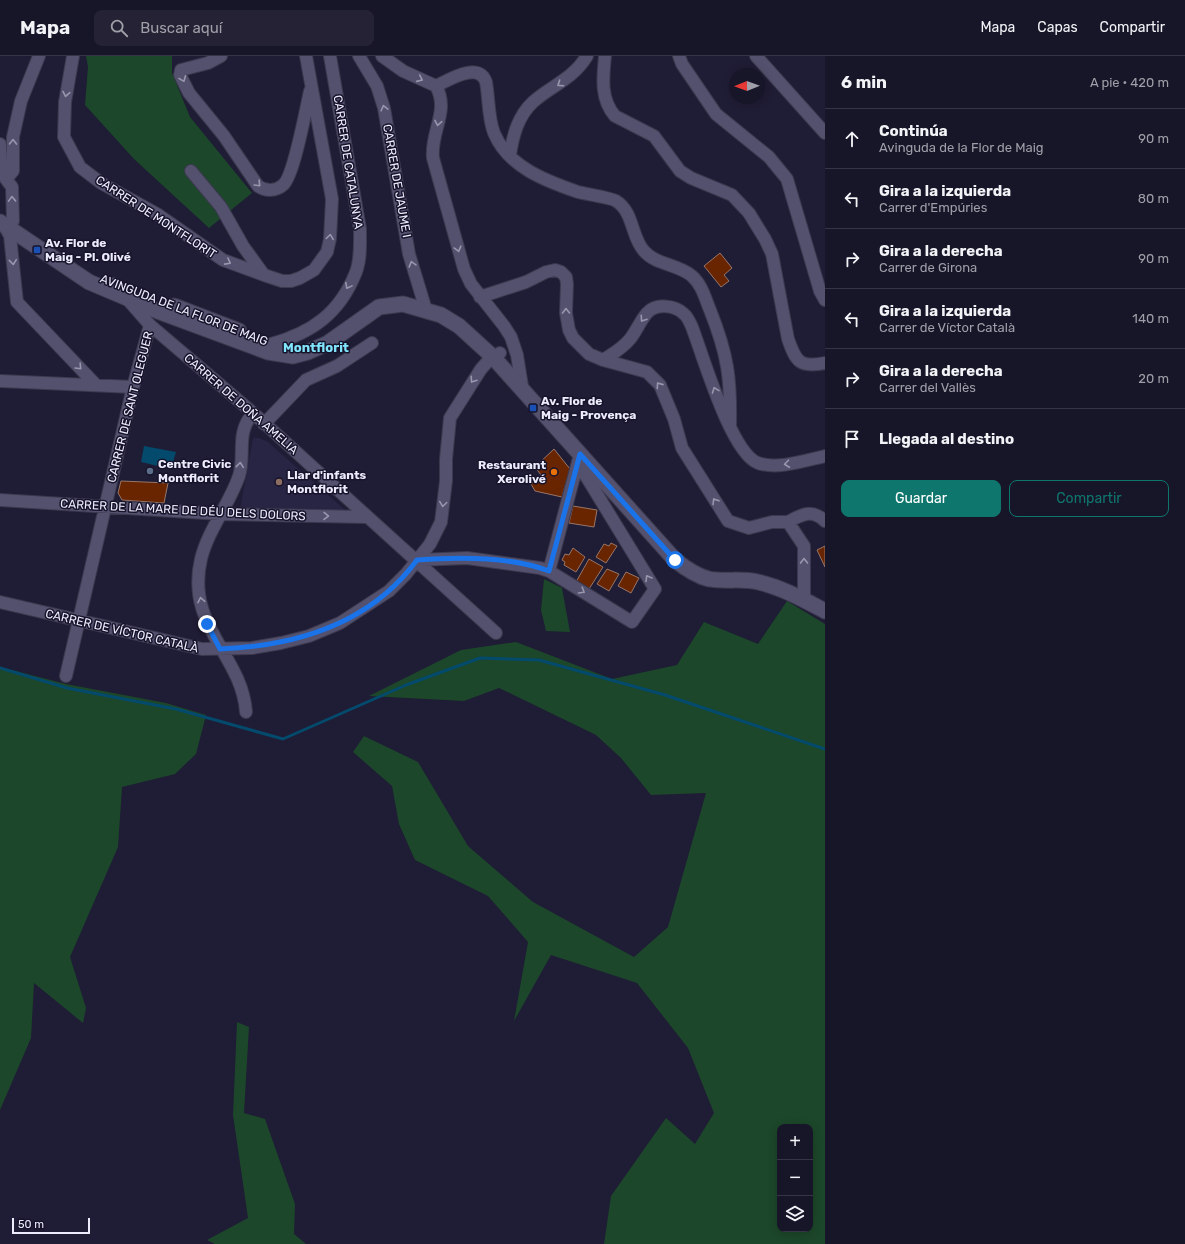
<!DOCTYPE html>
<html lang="es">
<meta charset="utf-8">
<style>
:root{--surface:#171528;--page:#242234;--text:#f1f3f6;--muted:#9e9fa8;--line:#363445;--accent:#0f766e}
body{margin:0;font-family:Rubik,sans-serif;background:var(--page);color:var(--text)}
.controls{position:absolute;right:12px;bottom:12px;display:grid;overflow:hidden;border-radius:8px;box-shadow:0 2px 10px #0003}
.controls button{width:36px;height:36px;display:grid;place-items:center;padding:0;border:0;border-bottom:1px solid var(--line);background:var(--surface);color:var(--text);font:20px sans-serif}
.compass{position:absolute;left:729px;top:12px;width:36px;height:36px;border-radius:50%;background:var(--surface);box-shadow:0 2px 10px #0003;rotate:269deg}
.scale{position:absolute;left:12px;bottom:10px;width:78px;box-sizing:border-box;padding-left:4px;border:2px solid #ececfd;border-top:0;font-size:11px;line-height:14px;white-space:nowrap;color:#ececfd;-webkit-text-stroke:3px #16132b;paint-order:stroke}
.stop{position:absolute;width:12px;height:12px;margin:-9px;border:3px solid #1a73e8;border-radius:50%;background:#fff}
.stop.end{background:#1a73e8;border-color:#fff;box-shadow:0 1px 4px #0008}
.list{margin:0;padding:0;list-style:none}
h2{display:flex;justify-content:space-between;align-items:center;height:52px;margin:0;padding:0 16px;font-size:17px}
h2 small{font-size:13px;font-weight:400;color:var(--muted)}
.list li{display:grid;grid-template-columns:26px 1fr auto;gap:12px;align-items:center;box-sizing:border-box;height:60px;padding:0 16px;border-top:1px solid var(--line)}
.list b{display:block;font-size:15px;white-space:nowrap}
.list p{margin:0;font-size:13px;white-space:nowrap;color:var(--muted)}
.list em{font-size:13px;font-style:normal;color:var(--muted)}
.actions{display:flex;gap:8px;padding:12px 16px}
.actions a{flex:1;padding:9px 0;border:1px solid var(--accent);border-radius:8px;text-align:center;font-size:14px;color:var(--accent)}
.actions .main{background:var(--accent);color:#fff}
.icon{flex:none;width:22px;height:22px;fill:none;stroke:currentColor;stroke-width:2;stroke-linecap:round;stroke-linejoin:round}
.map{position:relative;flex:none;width:825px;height:1188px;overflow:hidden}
header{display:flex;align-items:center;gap:24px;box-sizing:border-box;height:56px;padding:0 20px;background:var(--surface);border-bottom:1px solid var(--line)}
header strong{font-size:19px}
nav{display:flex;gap:22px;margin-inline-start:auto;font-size:14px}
.search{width:280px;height:36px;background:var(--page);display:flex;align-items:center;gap:10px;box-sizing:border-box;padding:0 14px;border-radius:8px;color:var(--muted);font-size:15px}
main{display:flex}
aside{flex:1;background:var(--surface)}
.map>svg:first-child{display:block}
.built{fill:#282444}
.green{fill:#1c472a;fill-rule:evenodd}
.water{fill:#034a6d}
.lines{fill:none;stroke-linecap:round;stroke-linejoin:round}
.stream{stroke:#034a6d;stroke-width:3}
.building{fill:#692400;stroke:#977668}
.minor-casing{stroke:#3b394e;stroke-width:14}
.tertiary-casing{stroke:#3b394e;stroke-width:17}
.minor{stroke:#53516e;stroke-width:12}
.tertiary{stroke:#53516e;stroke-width:15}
.oneway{stroke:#9897ae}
.route{stroke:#1a73e8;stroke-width:5}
.transit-dot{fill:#1a4fb4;stroke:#16132b;stroke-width:1.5}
.service-dot{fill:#5c6f8a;stroke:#16132b;stroke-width:1.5}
.food-dot{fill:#e8710a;stroke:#16132b;stroke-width:1.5}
.education-dot{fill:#8d6e63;stroke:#16132b;stroke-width:1.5}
.labels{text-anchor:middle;stroke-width:3;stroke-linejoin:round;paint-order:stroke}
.street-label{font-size:12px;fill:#ececfd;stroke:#16132b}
.poi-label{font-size:12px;font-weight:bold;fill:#ececfd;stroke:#16132b;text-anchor:start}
.neighbourhood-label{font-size:13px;font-weight:bold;fill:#80e5fc;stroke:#16132b}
</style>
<header>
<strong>Mapa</strong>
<div class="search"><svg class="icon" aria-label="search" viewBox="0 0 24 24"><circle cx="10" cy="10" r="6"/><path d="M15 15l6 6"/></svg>Buscar aquí</div>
<nav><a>Mapa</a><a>Capas</a><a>Compartir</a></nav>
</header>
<main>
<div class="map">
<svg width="825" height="1188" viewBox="0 0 825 1188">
<rect width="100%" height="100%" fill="#1f1c35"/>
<path class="built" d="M253 382H259L268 386 345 454 344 457 240 453Z"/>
<path class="green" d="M86 0H172V17L190 61 252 137 209 172 134 103 85 49 88 11Z
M544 523 562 532 570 576 546 575 541 554Z
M787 545 825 568V1188H604L611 1140 666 1062 695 1088 714 1057 688 992 637 927 551 899 514 965 528 886 488 840 415 804 399 768 392 730 353 696 364 680 418 706 468 790 533 846 634 901 668 871 706 737 651 739 621 702 596 679 499 632 464 645 369 640 461 594 516 586 612 623 677 609 704 566 758 588ZM780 1071H810V1173H780Z
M0 611 66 628 166 647 206 659 196 698 175 718 122 731 118 791 70 901 86 952 83 967 34 927 31 982 0 1054Z
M237 966 249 971 244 1057 265 1063 295 1148 294 1178 306 1188H215L207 1184 248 1162 233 1059Z"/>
<path class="water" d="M144 390 176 396 171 413 141 406Z"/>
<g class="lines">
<path class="stream" d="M0 612 67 632 176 653 283 683 406 629 480 602 539 604 665 639 825 693"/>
</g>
<path class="building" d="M720 197 732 212 724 219 729 225 721 231 704 210Z
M554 393 570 413 562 441 535 435 531 428 541 419 535 411Z
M121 425 168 427 164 447 122 444 118 437Z
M573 450 597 454 594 471 569 467Z
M611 487 617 490 606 507 596 501 604 488 609 490Z
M825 490V511L817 494Z
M573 492 585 501 576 516 564 509 565 506 562 504 565 498 569 499Z
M589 503 603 511 589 533 576 526Z
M607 513 619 518 609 535 597 528Z
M626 516 639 522 631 537 618 530Z"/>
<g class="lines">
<defs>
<path id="minor" d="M73 0 65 46 64 81 80 111 101 127 157 158 223 204 264 219 282 225H291L300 222 314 214 327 196 330 183 332 143 306 0
M221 0 208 7 181 14 180 19 189 37 224 80 258 130C265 135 275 136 283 129 294 120 306 52 310 35
M359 0 377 30 384 52 409 198 426 254
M382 0 403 15 436 30
M605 0C603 21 600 43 615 60L654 80 680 115 691 122 732 139 749 157 765 183 772 198 788 283C796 306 800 312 825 307
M679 0 682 8 716 58 769 101 787 123 820 235 825 244
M756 0 825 77
M436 30C449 24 479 5 486 26 489 42 488 62 494 77 508 111 546 125 578 136 586 138 612 142 616 145 634 156 631 181 644 195 656 209 678 208 692 220 702 229 705 242 710 254 728 299 731 323 730 370
M436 30C450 55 430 76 433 102L464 213 471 228 504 270 511 281 517 299 523 336
M0 88 1 105 6 123 12 131 13 165 9 171
M510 99C513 79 518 60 533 46 552 29 572 24 587 0
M191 115 221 151 243 190 264 219
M6 123 13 115V81L21 45 39 0
M4 169 10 180 17 246 96 329
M114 228 150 269 253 357 496 577
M480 241 526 226 546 216 555 214 561 216 566 221 567 228 566 257 569 274 573 282 589 298 603 304 647 316 660 329 674 363 682 392 728 465 749 472 772 466H788L804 490V544
M271 288C312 277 340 257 356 216 361 203 360 187 360 173L330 0
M603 304C612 298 622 293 630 283 636 276 640 265 647 257 656 247 675 249 684 258 688 261 690 267 692 271 703 300 731 397 758 407 777 414 807 404 825 400
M0 325 133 331
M264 368 306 324 337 310 372 287
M0 444 221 458 366 461
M788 466C802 458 812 453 825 465
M417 504 467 502 540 512 549 515 632 566 655 533 578 407
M549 515 579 402
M0 546 202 593 252 592 281 587 309 580 340 567 389 535 406 518 430 488 441 466 446 425V403L450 362 481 313 489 304 500 297
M66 620 133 331 150 269
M246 656C242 599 185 570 201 503 208 474 229 449 239 420 246 398 235 378 253 357"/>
<path id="tertiary" d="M0 166 89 226 160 256 268 296 293 300 308 296 328 287 379 251 403 248 441 259 459 270 493 301 675 504C685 512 696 520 709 523 725 526 742 522 758 526 781 531 804 544 825 555
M174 250 239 275"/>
</defs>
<use href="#minor" class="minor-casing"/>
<use href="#tertiary" class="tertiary-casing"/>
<use href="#minor" class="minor"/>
<use href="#tertiary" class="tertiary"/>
</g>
<defs><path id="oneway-chevron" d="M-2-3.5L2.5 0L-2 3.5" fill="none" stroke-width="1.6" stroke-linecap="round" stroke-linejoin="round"/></defs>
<g class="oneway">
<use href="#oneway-chevron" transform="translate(183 23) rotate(68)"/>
<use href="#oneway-chevron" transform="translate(420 23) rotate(24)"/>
<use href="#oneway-chevron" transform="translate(560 28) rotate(146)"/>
<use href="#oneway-chevron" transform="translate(66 38) rotate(101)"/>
<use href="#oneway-chevron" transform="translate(384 52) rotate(-104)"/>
<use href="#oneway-chevron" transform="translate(438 67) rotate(101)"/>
<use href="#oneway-chevron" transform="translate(13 86) rotate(-89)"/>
<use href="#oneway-chevron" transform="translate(258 128) rotate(46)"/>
<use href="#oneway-chevron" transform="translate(12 143) rotate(-92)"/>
<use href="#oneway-chevron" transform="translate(330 181) rotate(-82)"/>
<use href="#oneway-chevron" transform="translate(458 193) rotate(75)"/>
<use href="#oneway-chevron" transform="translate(13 206) rotate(84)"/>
<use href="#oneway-chevron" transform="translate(228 206) rotate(28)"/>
<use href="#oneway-chevron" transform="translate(412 208) rotate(-106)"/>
<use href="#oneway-chevron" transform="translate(348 230) rotate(118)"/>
<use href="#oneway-chevron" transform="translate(566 255) rotate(-91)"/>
<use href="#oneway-chevron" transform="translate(643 263) rotate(124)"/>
<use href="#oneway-chevron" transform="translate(79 311) rotate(46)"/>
<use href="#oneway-chevron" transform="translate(473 324) rotate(124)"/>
<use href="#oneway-chevron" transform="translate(659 329) rotate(-125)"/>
<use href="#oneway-chevron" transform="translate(715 334) rotate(-111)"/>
<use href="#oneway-chevron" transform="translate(787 408) rotate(173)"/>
<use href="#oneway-chevron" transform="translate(240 409) rotate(-84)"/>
<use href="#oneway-chevron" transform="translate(715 445) rotate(-122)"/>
<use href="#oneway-chevron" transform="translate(443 448) rotate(98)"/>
<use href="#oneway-chevron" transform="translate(326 460) rotate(1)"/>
<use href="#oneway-chevron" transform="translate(804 505) rotate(-91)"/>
<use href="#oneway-chevron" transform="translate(648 522) rotate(-121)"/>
<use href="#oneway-chevron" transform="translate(582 535) rotate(31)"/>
<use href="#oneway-chevron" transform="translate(201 544) rotate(-101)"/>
</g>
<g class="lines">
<path class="route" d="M207 568 220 593C296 590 370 568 417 504 458 501 510 500 549 515L580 398 675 504"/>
</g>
<g class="transit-dot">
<rect x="33" y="190" width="8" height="8" rx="2"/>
<rect x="529" y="348" width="8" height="8" rx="2"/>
</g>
<circle class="service-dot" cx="150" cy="415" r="4"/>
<circle class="food-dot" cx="554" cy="416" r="4"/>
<circle class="education-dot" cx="279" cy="426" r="4"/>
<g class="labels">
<g class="street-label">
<text transform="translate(348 106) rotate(81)" y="4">CARRER DE CATALUNYA</text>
<text transform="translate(397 125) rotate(80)" y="4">CARRER DE JAUME I</text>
<text transform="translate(156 161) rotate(33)" y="4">CARRER DE MONTFLORIT</text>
<text transform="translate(184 254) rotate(21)" y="4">AVINGUDA DE LA FLOR DE MAIG</text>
<text transform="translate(241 348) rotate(41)" y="4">CARRER DE DOÑA AMELIA</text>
<text transform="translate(130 351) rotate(-76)" y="4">CARRER DE SANT OLEGUER</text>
<text transform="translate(183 454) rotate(3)" y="4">CARRER DE LA MARE DE DÉU DELS DOLORS</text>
<text transform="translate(122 575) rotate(13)" y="4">CARRER DE VÍCTOR CATALÀ</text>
</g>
<g class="poi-label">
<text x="45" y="191">Av. Flor de<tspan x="45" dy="14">Maig - Pl. Olivé</tspan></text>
<text x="541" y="349">Av. Flor de<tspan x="541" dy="14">Maig - Provença</tspan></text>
<text x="158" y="412">Centre Civic<tspan x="158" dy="14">Montflorit</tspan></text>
<text x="546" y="413" text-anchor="end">Restaurant<tspan x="546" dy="14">Xerolivé</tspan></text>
<text x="287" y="423">Llar d'infants<tspan x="287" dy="14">Montflorit</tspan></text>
</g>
<g class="neighbourhood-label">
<text x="316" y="296">Montflorit</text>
</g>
</g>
</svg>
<div class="controls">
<button>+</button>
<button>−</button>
<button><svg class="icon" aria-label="layers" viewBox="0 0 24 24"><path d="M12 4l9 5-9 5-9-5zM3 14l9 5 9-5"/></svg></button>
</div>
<svg class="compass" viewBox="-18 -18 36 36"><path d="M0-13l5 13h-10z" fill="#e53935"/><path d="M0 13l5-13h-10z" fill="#9e9fa8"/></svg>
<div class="scale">50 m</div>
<div class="stop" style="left:675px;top:504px"></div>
<div class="stop end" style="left:207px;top:568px"></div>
</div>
<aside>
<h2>6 min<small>A pie · 420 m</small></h2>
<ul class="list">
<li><svg class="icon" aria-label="ahead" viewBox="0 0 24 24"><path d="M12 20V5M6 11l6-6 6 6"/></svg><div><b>Continúa</b><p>Avinguda de la Flor de Maig</p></div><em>90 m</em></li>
<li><svg class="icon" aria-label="left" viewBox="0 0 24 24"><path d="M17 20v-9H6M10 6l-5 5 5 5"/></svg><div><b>Gira a la izquierda</b><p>Carrer d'Empúries</p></div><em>80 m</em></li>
<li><svg class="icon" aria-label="right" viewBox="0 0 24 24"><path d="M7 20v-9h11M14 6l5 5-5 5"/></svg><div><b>Gira a la derecha</b><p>Carrer de Girona</p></div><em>90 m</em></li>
<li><svg class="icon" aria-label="left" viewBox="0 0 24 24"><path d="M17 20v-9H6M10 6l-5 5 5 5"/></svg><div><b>Gira a la izquierda</b><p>Carrer de Víctor Català</p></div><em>140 m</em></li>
<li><svg class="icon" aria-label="right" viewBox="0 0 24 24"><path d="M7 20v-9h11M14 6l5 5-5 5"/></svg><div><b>Gira a la derecha</b><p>Carrer del Vallès</p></div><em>20 m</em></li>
<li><svg class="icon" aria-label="arrive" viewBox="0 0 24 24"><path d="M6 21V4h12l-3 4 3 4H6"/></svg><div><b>Llegada al destino</b></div></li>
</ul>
<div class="actions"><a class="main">Guardar</a><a>Compartir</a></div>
</aside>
</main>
